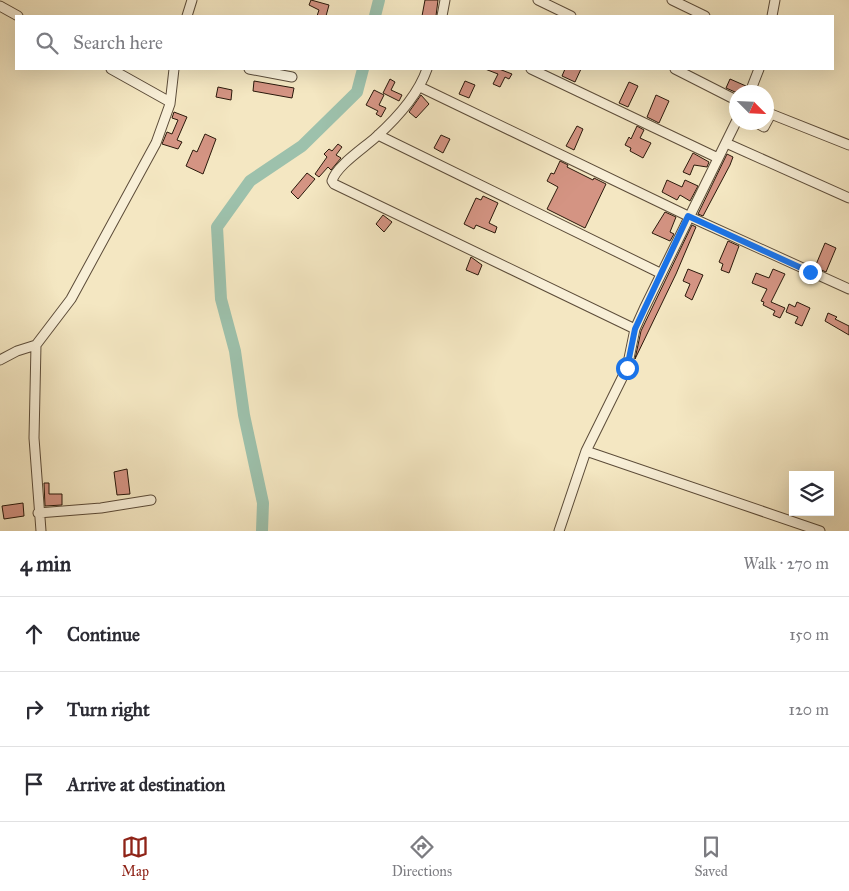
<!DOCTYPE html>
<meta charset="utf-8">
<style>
:root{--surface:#fff;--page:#f2f2f3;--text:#2b2b33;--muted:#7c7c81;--line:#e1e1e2;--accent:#8f2418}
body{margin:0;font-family:"IM FELL Great Primer",serif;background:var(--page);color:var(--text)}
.controls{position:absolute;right:15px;bottom:15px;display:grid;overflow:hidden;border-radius:0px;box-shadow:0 5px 20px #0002}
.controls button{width:45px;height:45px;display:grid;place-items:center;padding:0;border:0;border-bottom:1px solid var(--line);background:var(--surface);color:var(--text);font:25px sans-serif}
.compass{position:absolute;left:729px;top:85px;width:45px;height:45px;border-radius:50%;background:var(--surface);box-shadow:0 5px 20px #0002;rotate:114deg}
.stop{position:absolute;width:15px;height:15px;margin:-11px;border:4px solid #1a73e8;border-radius:50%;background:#fff}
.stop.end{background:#1a73e8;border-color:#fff;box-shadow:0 1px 5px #0008}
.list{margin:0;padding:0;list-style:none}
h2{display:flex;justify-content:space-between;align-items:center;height:65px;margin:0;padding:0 20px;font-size:21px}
h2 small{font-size:16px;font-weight:400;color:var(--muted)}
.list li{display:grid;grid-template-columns:32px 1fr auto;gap:15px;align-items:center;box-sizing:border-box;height:75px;padding:0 20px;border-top:1px solid var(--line)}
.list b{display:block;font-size:19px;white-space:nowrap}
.list em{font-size:16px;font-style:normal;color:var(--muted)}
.icon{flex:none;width:28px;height:28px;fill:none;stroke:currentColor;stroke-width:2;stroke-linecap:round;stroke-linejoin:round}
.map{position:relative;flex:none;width:849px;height:531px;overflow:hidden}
.search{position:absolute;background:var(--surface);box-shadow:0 5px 20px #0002;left:15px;right:15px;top:15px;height:55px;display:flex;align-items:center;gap:12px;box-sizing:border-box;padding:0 18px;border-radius:0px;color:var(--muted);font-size:19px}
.sheet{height:290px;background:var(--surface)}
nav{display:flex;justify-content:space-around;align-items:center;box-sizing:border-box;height:70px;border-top:1px solid var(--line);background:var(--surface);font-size:14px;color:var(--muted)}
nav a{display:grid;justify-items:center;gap:2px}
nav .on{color:var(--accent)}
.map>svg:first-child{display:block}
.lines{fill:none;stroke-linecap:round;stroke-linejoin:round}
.river{stroke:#9dc1ac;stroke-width:12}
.building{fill:#d49483;stroke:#2a190b}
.minor-casing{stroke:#5c4c39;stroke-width:11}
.minor{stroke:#f8efd7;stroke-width:9}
.route{stroke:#1a73e8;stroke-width:6}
</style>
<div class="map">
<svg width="849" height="531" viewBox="0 0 849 531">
<rect width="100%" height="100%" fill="#f4e7c2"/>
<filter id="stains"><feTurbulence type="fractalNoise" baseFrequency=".004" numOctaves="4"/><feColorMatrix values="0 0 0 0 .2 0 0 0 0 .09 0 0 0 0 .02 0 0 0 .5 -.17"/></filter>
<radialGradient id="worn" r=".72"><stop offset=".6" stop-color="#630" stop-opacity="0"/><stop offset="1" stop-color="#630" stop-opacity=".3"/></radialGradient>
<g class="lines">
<path class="river" d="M375 16 379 0
M262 531 263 503 244 415 235 351 221 299 217 227 250 181 302 146 357 92 363 69"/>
</g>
<path class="building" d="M311 0 329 5 326 16H317L319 10 309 5Z
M425 0H438L436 16H422Z
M485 69H499L512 74 509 79 505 77 500 87 493 84 498 74Z
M565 69H581L575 82 562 76Z
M390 79 395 82 391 90 402 95 399 101 383 93Z
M730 79 746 86 744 92H735L726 88Z
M254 81 294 88 292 98 253 91Z
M465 81 475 85 469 98 459 94Z
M629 82 638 86 628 107 619 103Z
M218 87 232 90 231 100 216 97Z
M374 90 384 95 379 105 386 108 381 117 376 114 378 111 366 105Z
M421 95 429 104 416 118 409 112Z
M656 95 669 101 659 123 647 117Z
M174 112 187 117 177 140 182 142 178 149 162 144 167 132 172 134 178 120 172 118Z
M577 126 583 129 574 150 566 146Z
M637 126 644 130 640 138 651 143 643 158 630 151 631 148 625 145 629 137 631 139Z
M205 134 216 139 203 174 186 166 193 150 197 152Z
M441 135 450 139 443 153 434 148Z
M338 144 342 147 336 155 341 158 331 170 328 167 319 177 315 174 327 157 324 154 329 149 332 151Z
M693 153 709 162 707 167 694 165 690 175 683 172Z
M727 154 733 157 730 165 703 216 698 214Z
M560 161 568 165 567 167 593 180 594 178 606 184 585 228 547 209 558 187 547 181 551 173 554 174Z
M307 173 315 179 298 199 291 192Z
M667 180 682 187 685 180 698 186 690 201 680 195 677 200 662 192Z
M483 196 498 203 489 223 497 227 495 233 476 225 474 229 464 224 476 198 481 200Z
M665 212 676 217 670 232 674 234 670 241 652 233Z
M383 215 392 222 384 232 376 224Z
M692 225 696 227 676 274 635 359 641 331Z
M728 241 739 246 729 273 721 270 723 264 719 262Z
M825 243 836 248 826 272 815 267Z
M471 257 482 265 478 275 466 270Z
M688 269 703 275 692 300 685 296 690 284 683 281Z
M773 269 785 274 771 302 785 308 780 318 773 315 775 311 763 305 764 302 761 301 767 289 752 283 756 273 769 278Z
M797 302 810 308 802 326 795 323 798 317 786 312 789 304 795 307Z
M828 313 837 317 835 319 849 326V335L825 321Z
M127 469 130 494 117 495 114 472Z
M44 483H49V494H62V505L45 506Z
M23 503 24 516 4 519 2 506Z"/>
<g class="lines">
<defs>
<path id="minor" d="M538 0 571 16
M672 0 705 16
M0 6 18 16
M187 16 192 0
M442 16 445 0
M772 16 775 0
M111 69 170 102
M249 69 292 77
M427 69C418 95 396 119 376 137 364 148 336 166 332 181L334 184 635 329
M531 69 718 158
M675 69 736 100
M420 87 688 216 849 289
M750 92 759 69
M755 122 764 127 771 114 849 145
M378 135 660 273
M726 143 849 198
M0 360 17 351 36 345
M586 451 820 531
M38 513 101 508 151 500
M41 531 34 438 36 345 71 299 156 143 170 104 174 69
M559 531 586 451 627 368 635 329 644 309 736 122"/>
</defs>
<use href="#minor" class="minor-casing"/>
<use href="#minor" class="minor"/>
</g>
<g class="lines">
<path class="route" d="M627 368 635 329 688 216 810 272"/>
</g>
<rect width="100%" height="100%" filter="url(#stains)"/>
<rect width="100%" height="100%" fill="url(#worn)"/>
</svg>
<div class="controls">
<button><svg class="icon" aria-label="layers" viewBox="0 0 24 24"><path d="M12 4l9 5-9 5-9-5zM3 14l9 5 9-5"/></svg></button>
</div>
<svg class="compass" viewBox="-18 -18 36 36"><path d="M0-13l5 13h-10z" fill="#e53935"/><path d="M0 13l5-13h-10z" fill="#7c7c81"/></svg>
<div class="stop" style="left:627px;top:368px"></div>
<div class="stop end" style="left:810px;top:272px"></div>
<div class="search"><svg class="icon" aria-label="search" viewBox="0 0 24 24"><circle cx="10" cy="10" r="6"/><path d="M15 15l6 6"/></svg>Search here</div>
</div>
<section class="sheet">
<h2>4 min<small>Walk · 270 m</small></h2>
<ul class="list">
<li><svg class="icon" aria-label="ahead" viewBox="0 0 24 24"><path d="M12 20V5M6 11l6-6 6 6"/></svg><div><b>Continue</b></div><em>150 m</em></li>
<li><svg class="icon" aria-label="right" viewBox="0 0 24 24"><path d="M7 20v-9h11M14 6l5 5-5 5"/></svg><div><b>Turn right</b></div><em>120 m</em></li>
<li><svg class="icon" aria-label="arrive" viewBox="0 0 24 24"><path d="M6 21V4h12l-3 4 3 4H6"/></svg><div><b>Arrive at destination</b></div></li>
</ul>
</section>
<nav>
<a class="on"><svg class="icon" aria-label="map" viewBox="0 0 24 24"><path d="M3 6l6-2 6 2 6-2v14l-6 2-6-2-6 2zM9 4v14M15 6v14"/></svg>Map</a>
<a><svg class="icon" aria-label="directions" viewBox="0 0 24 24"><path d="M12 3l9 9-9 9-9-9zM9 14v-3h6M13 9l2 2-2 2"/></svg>Directions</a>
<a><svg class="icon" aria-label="saved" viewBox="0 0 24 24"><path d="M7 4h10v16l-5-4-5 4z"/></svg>Saved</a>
</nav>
